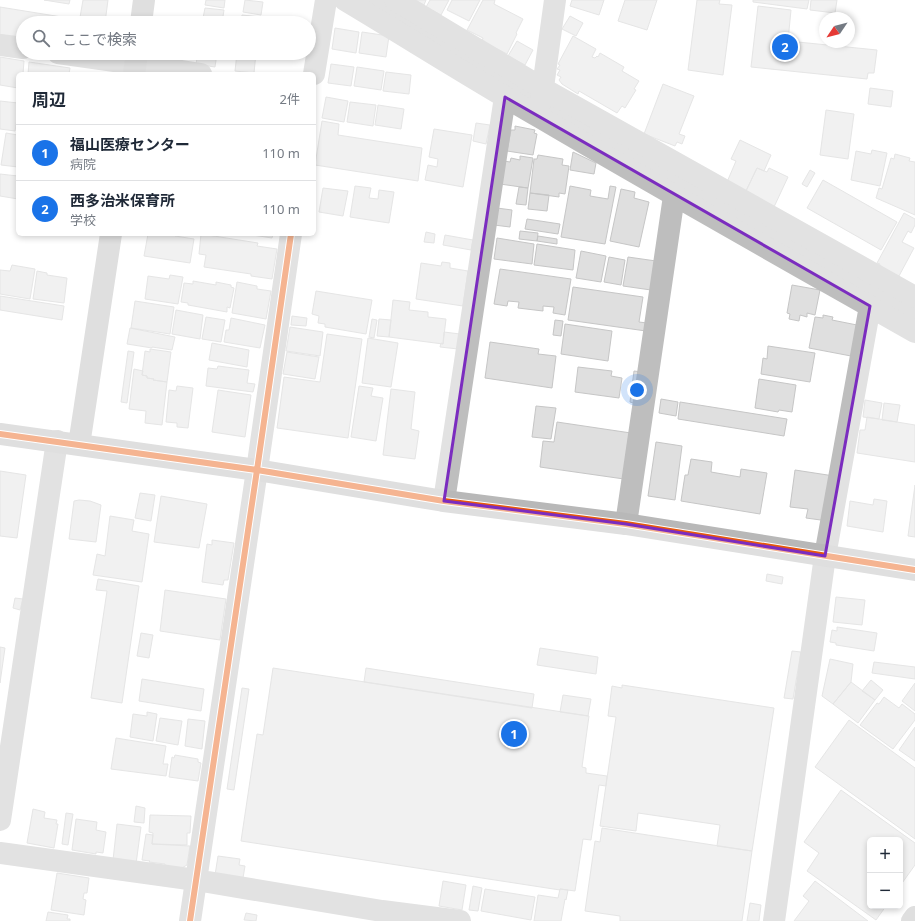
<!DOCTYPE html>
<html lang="ja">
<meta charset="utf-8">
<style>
:root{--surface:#fff;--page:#f2f2f3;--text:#1f2937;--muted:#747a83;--line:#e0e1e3;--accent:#1a73e8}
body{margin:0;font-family:"Noto Sans","Noto Sans JP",sans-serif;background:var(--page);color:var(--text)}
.controls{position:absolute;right:12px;bottom:12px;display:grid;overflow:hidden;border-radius:6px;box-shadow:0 2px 6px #0003}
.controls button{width:36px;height:36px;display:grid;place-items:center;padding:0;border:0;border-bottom:1px solid var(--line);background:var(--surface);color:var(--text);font:20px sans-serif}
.compass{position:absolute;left:819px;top:12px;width:36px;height:36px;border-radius:50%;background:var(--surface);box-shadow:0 2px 6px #0003;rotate:235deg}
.you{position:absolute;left:637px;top:390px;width:14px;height:14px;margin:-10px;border:3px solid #fff;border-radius:50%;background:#1a73e8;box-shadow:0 0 0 6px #1a73e833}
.badge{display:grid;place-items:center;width:26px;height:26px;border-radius:50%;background:var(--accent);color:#fff;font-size:13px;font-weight:700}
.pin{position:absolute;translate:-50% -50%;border:2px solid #fff;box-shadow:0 1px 4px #0006}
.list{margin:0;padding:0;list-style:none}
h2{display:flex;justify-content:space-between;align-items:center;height:52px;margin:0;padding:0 16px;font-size:17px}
h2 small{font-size:13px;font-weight:400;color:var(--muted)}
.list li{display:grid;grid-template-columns:26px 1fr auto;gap:12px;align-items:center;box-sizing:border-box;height:56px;padding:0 16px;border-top:1px solid var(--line)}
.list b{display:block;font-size:15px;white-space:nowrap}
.list p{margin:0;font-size:13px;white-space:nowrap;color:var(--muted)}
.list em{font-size:13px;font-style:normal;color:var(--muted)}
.icon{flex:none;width:22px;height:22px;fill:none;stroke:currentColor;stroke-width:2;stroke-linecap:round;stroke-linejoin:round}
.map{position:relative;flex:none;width:915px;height:921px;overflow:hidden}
.search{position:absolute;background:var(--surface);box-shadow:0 2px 6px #0003;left:16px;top:16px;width:300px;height:44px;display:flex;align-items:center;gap:10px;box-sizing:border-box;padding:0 14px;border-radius:22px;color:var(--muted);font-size:15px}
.panel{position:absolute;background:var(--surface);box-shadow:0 2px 6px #0003;left:16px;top:72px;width:300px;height:164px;border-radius:6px}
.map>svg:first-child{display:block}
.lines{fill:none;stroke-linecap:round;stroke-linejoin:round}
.canal{stroke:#bebebe;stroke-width:23}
.building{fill:#dfdfdf;stroke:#c6c6c6}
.street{stroke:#bebebe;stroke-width:22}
.secondary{stroke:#b8b8b8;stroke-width:22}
.cycleway-casing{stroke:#fff;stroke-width:8}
.cycleway{stroke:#e8590c;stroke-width:6}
.marked{fill:none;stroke:#7b2cbf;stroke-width:3;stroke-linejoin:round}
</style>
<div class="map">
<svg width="915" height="921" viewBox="0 0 915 921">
<rect width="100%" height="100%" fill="#fff"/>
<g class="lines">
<path class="canal" d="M370 0 558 112 915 314"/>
</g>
<path class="building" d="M44 0H70L69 4Z
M83 0H108L105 23H79Z
M206 0H225L224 8 205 5Z
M245 0 263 2 261 15 243 12Z
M414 0H426L424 5Z
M430 0H449L441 15 426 7Z
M452 0H480L469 21 447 10Z
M483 0H495L494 4 523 19 516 33 517 34 507 54 482 41 483 38 467 30Z
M572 0H604L599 15 570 6Z
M625 0H657L647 30 618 21Z
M697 0H720L719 4 732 5 723 75 688 70Z
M753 0H809L807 9 753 2Z
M811 0H837L835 13 810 10Z
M758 6 791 10 788 41 877 50 874 73H868L867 79 751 67Z
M0 7 68 18 67 23H23V38L0 35Z
M205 8 224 10 222 23H202Z
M242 15 261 17 260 23H241Z
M570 16 583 23 576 36 562 29Z
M335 28 359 32 356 53 332 49Z
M362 32 389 36 386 57 359 53Z
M573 36 596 49 592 57 595 58 597 56 598 57 600 53 624 67 622 71 639 81 634 89 636 90 625 108 622 106 617 113 579 91 578 94 562 84 559 80 561 77 557 75 560 70 557 69 560 65 558 64Z
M517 41 533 50 525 65 508 56Z
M198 53H217L215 67 196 64Z
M237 53H256L254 73 235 71Z
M0 57 24 61 23 74H18V88L0 85Z
M29 62 70 68 69 74H28Z
M331 64 354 67 351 86 328 83Z
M357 67 384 71 381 90 354 86Z
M386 72 411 75 409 94 383 91Z
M663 84 694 96 679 134 685 136 682 144 677 142 675 146 644 134Z
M870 88 893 91 891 107 868 104Z
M326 97 348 101 344 122 322 118Z
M0 101 18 103V113L15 131 0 129Z
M350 102 376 105 373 126 347 122Z
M378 105 404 109 401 129 375 125Z
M826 110 854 114 848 159 820 155Z
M322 121 339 124 338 135 422 148 418 181 315 165Z
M476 123 490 125 486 144 473 141Z
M515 126 535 130 534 133 537 134 533 155 507 151 511 130H515Z
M434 129 472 135 463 187 425 180 428 165 437 167 438 159 429 157Z
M6 133 18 135V167L1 165Z
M740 140 771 155 764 171 757 168 746 191 727 182 736 161 731 159Z
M872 150 887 153 880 186 851 180 856 151 871 154Z
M573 152 596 163 594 174 570 170Z
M895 154 910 158 909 161 915 162V215L876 198 879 188 882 189 891 158 894 159Z
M538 155 563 159 562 165 569 166 565 194 559 193V197L530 193 534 159H537Z
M520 156 533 158 528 188 500 184 504 161 510 162 511 158 520 160Z
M757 168 767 172 769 168 788 177 774 207 745 193Z
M810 170 815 173 807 187 802 184Z
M0 175V174L18 176V199L0 196Z
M823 180 897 222 881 250 807 208Z
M355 186 371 188 369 198 378 199 379 190 394 192 389 223 350 217Z
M570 186 591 190 590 196 608 199 610 186 616 187 605 244 561 237Z
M519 187 528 188 526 205 516 204Z
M323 188 348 191 343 216 319 212Z
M621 189 635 192 634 198 649 202 639 247 610 241Z
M530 193 549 195 547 211 528 209Z
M497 208 512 210 510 227 494 225Z
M904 213 915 219V225L911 233 908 231 902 242 914 248 899 276 878 268 880 264 877 263Z
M527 219 560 224 558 234 525 229Z
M520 231 538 233 537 241 519 239Z
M426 232 435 234 434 243 424 242Z
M148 234H176L175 236 194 239 190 263 144 256Z
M201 234 258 243 257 246 277 249 272 279 251 276V274L204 267 206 255 199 254Z
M246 234H273L272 238Z
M445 235 473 240 471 250 443 245Z
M538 236 557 239V244L537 241Z
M497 238 534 244 532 264 494 259Z
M537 244 575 250 573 270 534 265Z
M581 251 606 256 601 282 576 278Z
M609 257 625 260 621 285 604 282Z
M628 257 656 261 651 290 623 286Z
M442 262 450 263V268L468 271 463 306 416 299 421 263 441 266Z
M12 265 35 269 30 299 0 294V270L10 271Z
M500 269 571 279 565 315 553 313 554 307 543 306V311L518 308 519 302 508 301 507 306 494 304Z
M37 271 47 273V275L67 278 64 303 33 299Z
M170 275 183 277 178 304 145 299 148 276 169 279Z
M193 281 216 285V282L231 285V287L234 288 230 308 227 307V312L188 305V303L181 302 184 283 193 284Z
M237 282 257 286V289L271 291 266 319 232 313Z
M792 285 820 290 815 315 807 313V317L800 315 799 321 789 319 790 314 787 313Z
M573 287 643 297 639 322 647 323 646 331 568 320Z
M316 291 372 300 366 334 325 327V324L318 323 319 316 312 314Z
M0 296 64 306 62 320 0 310Z
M393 300 410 302 409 310 428 312V317L446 319 443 344 389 337Z
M135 301 174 307 170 334 131 328Z
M176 310 203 315 200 339 172 334Z
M823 315 833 317 832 320 857 325 851 356 809 348 815 317 823 318Z
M292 316 307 318 306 326 291 325Z
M206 317 225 320 221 342 202 339Z
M231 318 265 325 260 348 224 342 226 330H229Z
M372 319 377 320 374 338 369 337Z
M379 319 391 320 389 337 377 336Z
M555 320 563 321 561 336 553 335Z
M565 324 612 331 608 361 561 354Z
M290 327 323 332 320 356 286 351Z
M130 328 175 337 172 350 152 347V348L127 344Z
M444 332 460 334 458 349 440 347 441 343 443 344Z
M327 334 362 339 348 438 277 428 284 377 320 382Z
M368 338 398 343 391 387 362 383Z
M490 342 539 349 538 354 556 356 552 388 485 378Z
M212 343 249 350 247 367 209 360Z
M768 346 815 353 810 382 761 374 763 358 767 359Z
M150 349 171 352 167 382 153 380 154 379 147 378V376L142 375 145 351 150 352Z
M128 351 134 352 127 403 121 402Z
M287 352 319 357 315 379 283 374Z
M218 366 249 370 247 383 255 384 253 392 206 386 208 368 217 369Z
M578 367 612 371 611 376 622 378 619 398 575 392Z
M134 369 143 371 142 375 147 376V378L154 379 153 380 167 382 162 425 145 423 146 411 129 409Z
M634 371 642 372 637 404 630 402Z
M759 379 796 385 792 412 779 410 778 412 755 408Z
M177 386 193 388 188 428 177 427V423L166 422 169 390 176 391Z
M359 386 373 388 371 396 383 398 376 441 351 437Z
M391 389 415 392 411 429 419 431 415 459 383 455Z
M218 390 251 395 245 437 212 432Z
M661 399 678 402 676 416 659 413Z
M865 400 882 403 879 419 863 417Z
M680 402 787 419 784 436 678 419Z
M884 403 900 405 897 422 882 420Z
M536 406 556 408 551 439 532 437Z
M867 417 915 425V462L857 453 860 430H865Z
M557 422 631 433 624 479 540 467 543 441 554 442Z
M656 442 682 446 675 500 648 496Z
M691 459 712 462 711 472 740 477 741 469 767 473 760 514 681 501 685 475H688Z
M795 470 834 476 828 521 806 518 808 509 790 507Z
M0 471 26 475 17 538 0 536Z
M915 485V537L908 536Z
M140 493 155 495 151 521 135 518Z
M161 496 207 504 199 548 154 542Z
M874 499 887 501 883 532 847 526 850 501 873 505Z
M79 500 90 501 101 505 96 542 69 539 74 501Z
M110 516 134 520 132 531 149 534 142 582 93 575 97 554 105 556Z
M212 540 234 543 228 580H224L223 585 202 582 207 544 212 545Z
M767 574 783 577 782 584 766 581Z
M98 579 139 586 122 703 91 698 107 591 96 590Z
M165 590 226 599 220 640 160 631Z
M836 597 865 600 862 625 833 622Z
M15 598 23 599 20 610 13 608Z
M837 627 877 633 874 651 836 645V643L830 642 832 630 837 631Z
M141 633 153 635 149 658 137 656Z
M0 647 5 648 0 683Z
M540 648 598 657 596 674 537 665Z
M792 651 801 652 793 699 784 698Z
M830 659 853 664 851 682 833 704 822 696Z
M874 662 915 667V679L872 673Z
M273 668 589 716 582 767 586 768V773L607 776 606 786 599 785 591 840 583 839 575 891 560 889V890L241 841 257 734 263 735Z
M366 668 534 694 532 708 364 682Z
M142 679 204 689 201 711 139 701Z
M871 680 883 690 875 700 862 691Z
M851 682 875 700 858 723 833 704Z
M915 683V711L902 701Z
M622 685 774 708 752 851 717 846 720 825 638 813 636 831 600 826 616 717 608 716 612 686 622 688Z
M242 688 249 689 234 790 227 789Z
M563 695 591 699 588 716 560 712Z
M884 697 899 708 902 704 915 714V720L893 749 860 725 877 703 879 704Z
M147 712 157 714 153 741 130 737 133 714 147 716Z
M160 718 182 721 178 745 156 741Z
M188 719 205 721 202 749 185 746Z
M849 720 915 768V839L815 767Z
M915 727V761L899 750Z
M116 738 166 746 163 764H168L166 776 111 769Z
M175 755 198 759V762L201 763 198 781 169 777 172 757 174 758Z
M841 790 915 843V865L900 886V840H870V906H886L876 920 807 871 819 853 804 842Z
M136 806 145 808 144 823 134 822Z
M33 809 45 812 44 818 57 820 56 824H58L54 848 27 843Z
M66 813 73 814 68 845 62 844Z
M150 815 191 816 190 833H187V845L152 844 153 833 149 832Z
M76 819 97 822 96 830 106 832 103 853 96 852V854L72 850Z
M117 824 141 827 136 864 113 860Z
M602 828 752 851 742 921H620V916L585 911 595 841 600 842Z
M146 834 153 835 152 844 190 846 187 865 180 869 165 867V864L149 862 150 861 142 860Z
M218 856 240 859 239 865 245 866 243 878 215 875Z
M57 873 89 878 87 893H84L83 899 86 900 84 915 51 910Z
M443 881 466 885 462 910 439 906Z
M815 881 868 921H794L809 901 803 896Z
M473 886 482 888 478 911 469 910Z
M485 889 535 897 531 920 481 911Z
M560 889 568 890 566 900 565 899 561 921H534L538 895 558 898Z
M750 903 761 905 759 921H747Z
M48 912 68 915 67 919H70V921H46Z
M246 913 257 915 256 921 244 920Z"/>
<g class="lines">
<path class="street" d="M345 0C410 39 475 80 541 118 665 191 790 261 915 332
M395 0 542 88 915 297
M0 45 23 48
M58 53 136 64 201 74
M314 74 326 0
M541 102 555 0
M444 501 505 97
M626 524 674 196
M0 820 57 441
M0 853 196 880 382 911 460 921
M190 921 257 470 291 234
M774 921 825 556 870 306"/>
<path class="secondary" d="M141 23 144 0
M134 74 137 53
M0 434 257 470 444 501 626 524 915 570
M79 445 111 234
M912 921 915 917"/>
<defs>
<path id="cycleway" d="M0 434 257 470 444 501 626 524 915 570
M190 921 257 470 291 234"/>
</defs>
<use href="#cycleway" class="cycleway-casing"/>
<use href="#cycleway" class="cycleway"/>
</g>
<path d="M0 0H915V921H0ZM505 97 870 306 825 556 626 524 444 501Z" fill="#fff" fill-opacity=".55" fill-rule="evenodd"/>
<path class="marked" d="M505 97 870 306 825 556 626 524 444 501Z"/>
</svg>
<div class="controls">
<button>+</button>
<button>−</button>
</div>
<svg class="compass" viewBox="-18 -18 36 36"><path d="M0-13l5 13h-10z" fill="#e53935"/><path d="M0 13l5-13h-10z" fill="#747a83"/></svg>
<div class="you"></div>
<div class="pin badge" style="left:514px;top:734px">1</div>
<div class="pin badge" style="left:785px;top:47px">2</div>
<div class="search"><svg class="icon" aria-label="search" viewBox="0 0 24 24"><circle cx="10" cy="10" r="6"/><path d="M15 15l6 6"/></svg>ここで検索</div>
<section class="panel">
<h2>周辺<small>2件</small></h2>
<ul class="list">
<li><span class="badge">1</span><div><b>福山医療センター</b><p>病院</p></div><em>110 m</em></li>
<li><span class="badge">2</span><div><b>西多治米保育所</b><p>学校</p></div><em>110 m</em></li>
</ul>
</section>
</div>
